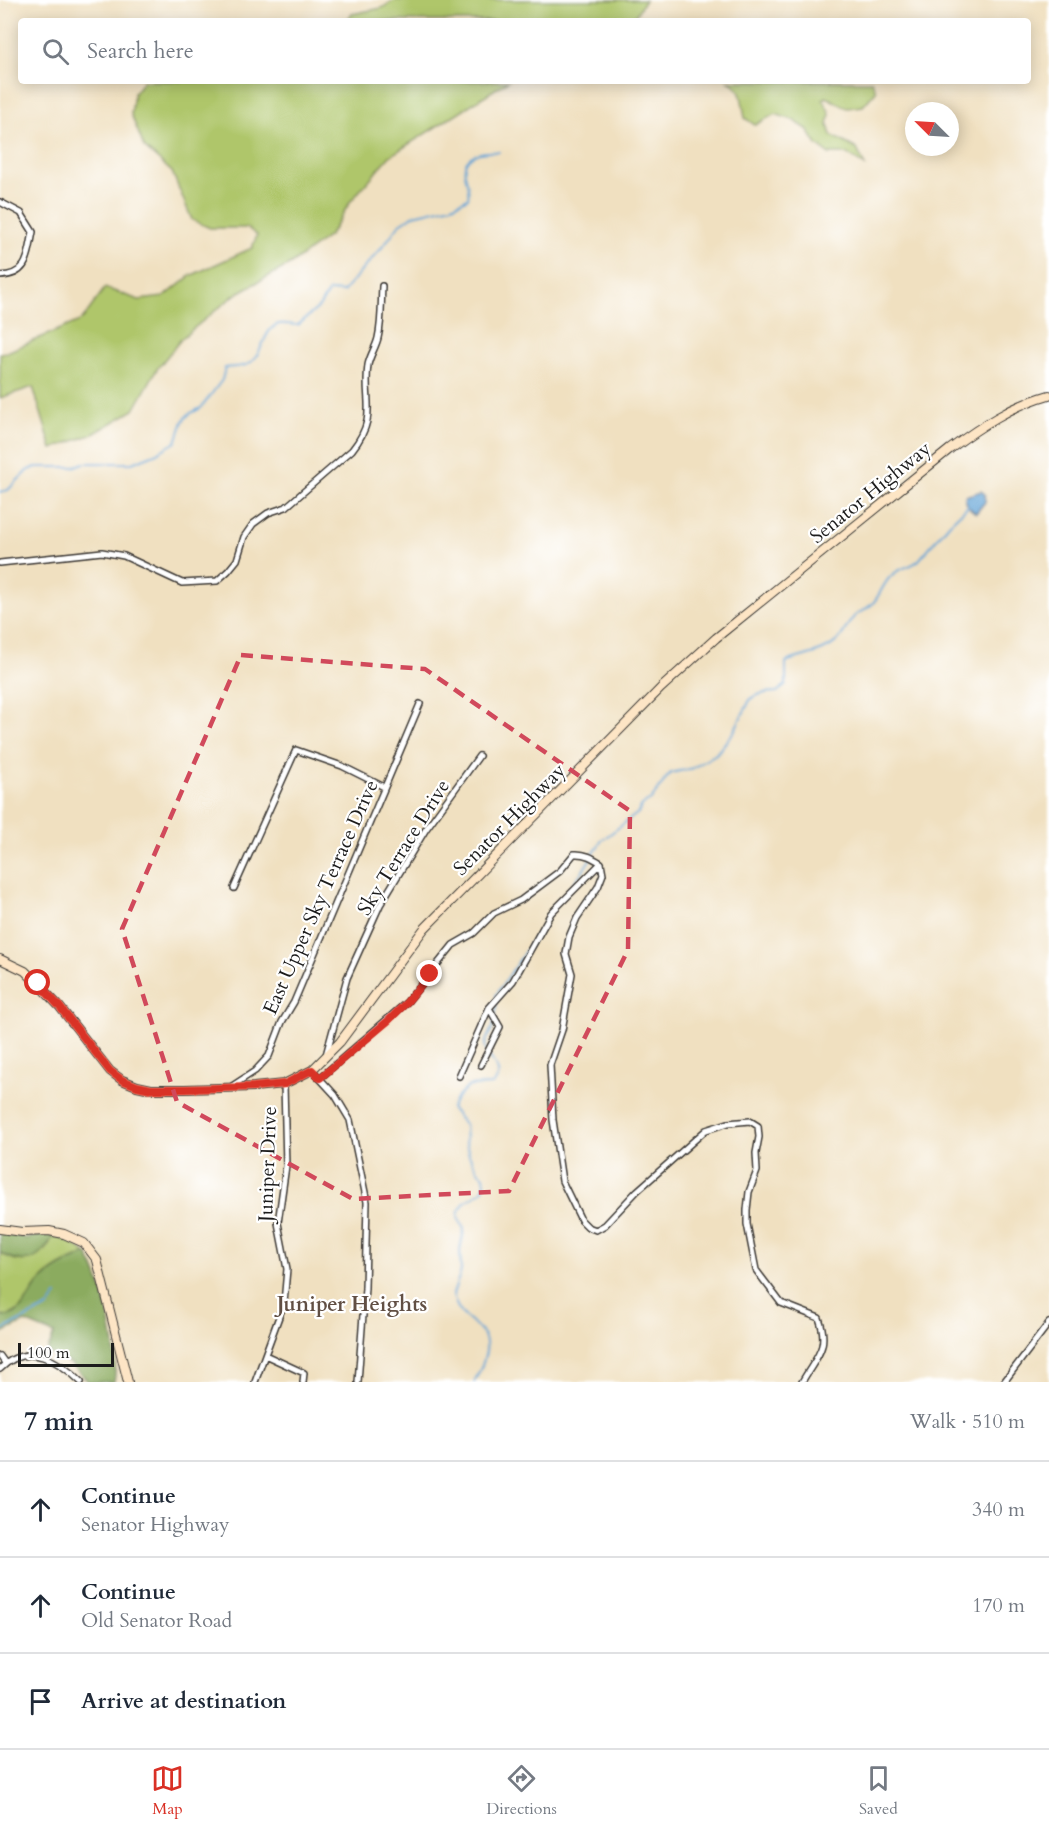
<!DOCTYPE html>
<meta charset="utf-8">
<style>
:root{--surface:#fff;--page:#f6f6f7;--text:#1f2937;--muted:#747a83;--line:#e0e1e3;--accent:#d93025}
body{margin:0;font-family:Cardo,serif;background:var(--page);color:var(--text)}
.compass{position:absolute;left:905px;top:102px;width:54px;height:54px;border-radius:50%;background:var(--surface);box-shadow:0 3px 15px #0003;rotate:294deg}
.scale{position:absolute;left:18px;bottom:15px;width:96px;box-sizing:border-box;padding-left:6px;border:3px solid #1c1c1c;border-top:0;font-size:16px;line-height:21px;white-space:nowrap;color:#1c1c1c;-webkit-text-stroke:4px #fff;paint-order:stroke}
.stop{position:absolute;width:18px;height:18px;margin:-14px;border:4px solid #d93025;border-radius:50%;background:#fff}
.stop.end{background:#d93025;border-color:#fff;box-shadow:0 2px 6px #0008}
.list{margin:0;padding:0;list-style:none}
h2{display:flex;justify-content:space-between;align-items:center;height:78px;margin:0;padding:0 24px;font-size:26px}
h2 small{font-size:20px;font-weight:400;color:var(--muted)}
.list li{display:grid;grid-template-columns:39px 1fr auto;gap:18px;align-items:center;box-sizing:border-box;height:96px;padding:0 24px;border-top:2px solid var(--line)}
.list b{display:block;font-size:22px;white-space:nowrap}
.list p{margin:0;font-size:20px;white-space:nowrap;color:var(--muted)}
.list em{font-size:20px;font-style:normal;color:var(--muted)}
.icon{flex:none;width:33px;height:33px;fill:none;stroke:currentColor;stroke-width:2;stroke-linecap:round;stroke-linejoin:round}
.map{position:relative;flex:none;width:1049px;height:1382px;overflow:hidden}
.search{position:absolute;background:var(--surface);box-shadow:0 3px 15px #0003;left:18px;right:18px;top:18px;height:66px;display:flex;align-items:center;gap:15px;box-sizing:border-box;padding:0 21px;border-radius:6px;color:var(--muted);font-size:22px}
.sheet{height:366px;background:var(--surface)}
nav{display:flex;justify-content:space-around;align-items:center;box-sizing:border-box;height:84px;border-top:2px solid var(--line);background:var(--surface);font-size:16px;color:var(--muted)}
nav a{display:grid;justify-items:center;gap:3px}
nav .on{color:var(--accent)}
.map>svg:first-child{display:block}
.green{fill:#afc66b;stroke:#667144;stroke-width:1.5}
.forest{fill:#8bab5f;stroke:#54643e;stroke-width:1.5}
.water{fill:#62a3d5;stroke:#3f6078;stroke-width:1.5}
.lines{fill:none;stroke-linecap:round;stroke-linejoin:round}
.stream{stroke:#62a3d5;stroke-width:2}
.street-casing{stroke:#3c3935;stroke-width:8}
.secondary-casing{stroke:#3c3935;stroke-width:10}
.street{stroke:#fff;stroke-width:5}
.secondary{stroke:#fde5c5;stroke-width:8}
.route{stroke:#d93025;stroke-width:8}
.marked{fill:none;stroke:#d1495b;stroke-width:4.5;stroke-dasharray:12 8;stroke-linejoin:round}
.labels{text-anchor:middle;stroke-width:4.5;stroke-linejoin:round;paint-order:stroke}
.street-label{font-size:20px;fill:#1c1c1c;stroke:#fff}
.neighbourhood-label{font-size:21px;font-weight:bold;fill:#614f44;stroke:#fff}
</style>
<div class="map">
<svg width="1049" height="1382" viewBox="0 0 1049 1382">
<rect width="100%" height="100%" fill="#fff"/>
<filter id="ink" filterUnits="userSpaceOnUse"><feTurbulence type="fractalNoise" baseFrequency=".0167" numOctaves="2"/><feDisplacementMap in="SourceGraphic" scale="12" xChannelSelector="R" yChannelSelector="G"/><feConvolveMatrix kernelMatrix="1 2 1 2 8 2 1 2 1" color-interpolation-filters="sRGB"/></filter>
<filter id="wash" filterUnits="userSpaceOnUse"><feTurbulence type="fractalNoise" baseFrequency=".008" numOctaves="4" result="noise"/><feDisplacementMap in="SourceGraphic" scale="24" xChannelSelector="R" yChannelSelector="G"/><feGaussianBlur stdDeviation="1.35" result="paint"/><feColorMatrix in="noise" values="0 0 0 0 0 0 0 0 0 0 0 0 0 0 0 0 0 1.4 0 .05"/><feComposite in="paint" operator="in"/></filter>
<g filter="url(#wash)">
<rect width="100%" height="100%" fill="#f0e0c0"/>
<path class="green" d="M394 0H645L632 21H346L352 14 382 8Z
M143 81H508L390 156 350 202 330 235 291 264 236 294 182 338 157 369 134 410 93 434 52 449 33 387 0 398V353L7 352 82 320 105 288 139 300 164 297 190 276 252 248 257 235 247 228H210L192 220 172 172 144 147 131 114 134 93Z
M727 81H872L876 91 863 106 847 108 826 97 823 100 830 113 828 125 831 135 857 149 865 166 847 154H829L817 145 807 129 793 120 775 114 755 125 745 118C742 104 743 85 727 81Z
M53 1236C67 1239 76 1245 87 1254 69 1261 51 1269 38 1284 26 1298 23 1316 0 1317V1253L46 1250Z"/>
<path class="forest" d="M0 1233 26 1238 43 1235 53 1236C40 1262 25 1267 0 1253Z
M87 1254C103 1280 120 1352 114 1382H89L71 1364 47 1352 54 1334 25 1322 0 1334V1317C23 1316 26 1299 38 1284 51 1269 69 1261 87 1254Z"/>
<path class="water" d="M981 491 985 494V502L976 513C969 509 965 504 965 496Z"/>
<g class="lines">
<path class="stream" d="M0 492 8 490 27 471 36 467H73L84 463H132L157 453 176 442 183 421 189 414 201 408 222 380 225 368C233 366 241 368 248 364 264 356 262 329 279 324 285 323 292 325 298 325L319 307 329 291 343 292 384 245 399 225 414 215 452 206 468 198C470 189 467 183 465 174 461 153 484 151 499 152
M562 898 582 872 602 840 638 813 642 805 651 800 667 777 671 773 693 768 716 754 733 733 750 700C757 693 767 692 777 692L786 685V662C803 655 824 654 838 640 845 633 847 624 854 617 859 611 867 610 873 603 880 595 883 584 891 576 902 566 910 568 919 560L949 524 969 505
M496 998V995L536 935
M0 1331 48 1307 57 1295
M474 1382C480 1371 491 1348 484 1336 473 1317 459 1321 453 1294L461 1271 460 1250 464 1229 458 1217 459 1211 465 1202 482 1191 485 1184 484 1177 478 1171 469 1155 466 1142 465 1125 451 1108 456 1099 469 1086 492 1085C509 1070 486 1060 485 1046 485 1040 490 1034 492 1028 495 1020 496 1012 496 1004"/>
</g>
</g>
<g filter="url(#ink)">
<g class="lines">
<defs>
<path id="street" d="M0 202 21 213 33 232C28 255 29 275 0 276
M0 563 102 552 124 556 182 583 217 581 228 571 237 560 244 537 253 524 268 513 286 507 352 450C379 416 363 401 368 365 370 355 376 347 378 338 382 321 381 303 382 286
M234 888 296 750 342 766 384 787
M326 1055 347 978 380 905 426 829 479 756
M481 1065 500 1027 489 1008
M312 1070 335 1095 350 1120 367 1202 365 1288 358 1382
M459 1076 489 1008 513 981 551 913 601 863
M320 1078 407 1002 453 945 474 933 494 913 521 900 560 871 574 854C585 853 593 858 601 863L603 874 598 887 577 918 569 937 566 954 572 974 562 1030 550 1065 553 1120 562 1181 581 1220 588 1227 596 1230 605 1225 637 1191 706 1130 728 1123 750 1121 758 1126 759 1137 756 1153 757 1171 749 1192 747 1210V1224L756 1270 781 1303 819 1318C830 1348 816 1357 802 1382
M232 1086 255 1071 269 1056 282 1022 294 1002 420 704
M265 1355 304 1373 303 1382
M0 1356 5 1363
M0 1369C27 1341 59 1360 81 1382
M255 1382 284 1303 287 1269 278 1223 286 1166 284 1084
M1004 1382 1049 1323"/>
<path id="secondary" d="M0 959 25 971 59 1006 110 1071 122 1080 137 1086 151 1089H185L254 1087 284 1084 312 1070 340 1042 424 929 661 688 716 638 950 449C981 426 1011 406 1049 395
M0 1229 22 1232 49 1231 64 1234 84 1243 97 1260 128 1382"/>
</defs>
<use href="#street" class="street-casing"/>
<use href="#secondary" class="secondary-casing"/>
<use href="#street" class="street"/>
<use href="#secondary" class="secondary"/>
</g>
</g>
<g class="lines" filter="url(#ink)">
<path class="route" d="M38 983 59 1006 110 1071 122 1080 137 1086 151 1089H185L254 1087 285 1084 312 1070 320 1078 389 1020 407 1002 430 974"/>
</g>
<path class="marked" d="M241 655 425 669 630 811 628 950 509 1191 353 1199 177 1102 122 929Z"/>
<g class="labels">
<g class="street-label">
<text transform="translate(870 492) rotate(-39)" y="7">Senator Highway</text>
<text transform="translate(509 819) rotate(-45)" y="7">Senator Highway</text>
<text transform="translate(403 847) rotate(-58)" y="7">Sky Terrace Drive</text>
<text transform="translate(320 897) rotate(-66)" y="7">East Upper Sky Terrace Drive</text>
<text transform="translate(267 1164) rotate(-88)" y="7">Juniper Drive</text>
</g>
<g class="neighbourhood-label">
<text x="352" y="1311">Juniper Heights</text>
</g>
</g>
</svg>
<svg class="compass" viewBox="-18 -18 36 36"><path d="M0-13l5 13h-10z" fill="#e53935"/><path d="M0 13l5-13h-10z" fill="#747a83"/></svg>
<div class="scale">100 m</div>
<div class="stop" style="left:38px;top:983px"></div>
<div class="stop end" style="left:430px;top:974px"></div>
<div class="search"><svg class="icon" aria-label="search" viewBox="0 0 24 24"><circle cx="10" cy="10" r="6"/><path d="M15 15l6 6"/></svg>Search here</div>
</div>
<section class="sheet">
<h2>7 min<small>Walk · 510 m</small></h2>
<ul class="list">
<li><svg class="icon" aria-label="ahead" viewBox="0 0 24 24"><path d="M12 20V5M6 11l6-6 6 6"/></svg><div><b>Continue</b><p>Senator Highway</p></div><em>340 m</em></li>
<li><svg class="icon" aria-label="ahead" viewBox="0 0 24 24"><path d="M12 20V5M6 11l6-6 6 6"/></svg><div><b>Continue</b><p>Old Senator Road</p></div><em>170 m</em></li>
<li><svg class="icon" aria-label="arrive" viewBox="0 0 24 24"><path d="M6 21V4h12l-3 4 3 4H6"/></svg><div><b>Arrive at destination</b></div></li>
</ul>
</section>
<nav>
<a class="on"><svg class="icon" aria-label="map" viewBox="0 0 24 24"><path d="M3 6l6-2 6 2 6-2v14l-6 2-6-2-6 2zM9 4v14M15 6v14"/></svg>Map</a>
<a><svg class="icon" aria-label="directions" viewBox="0 0 24 24"><path d="M12 3l9 9-9 9-9-9zM9 14v-3h6M13 9l2 2-2 2"/></svg>Directions</a>
<a><svg class="icon" aria-label="saved" viewBox="0 0 24 24"><path d="M7 4h10v16l-5-4-5 4z"/></svg>Saved</a>
</nav>
